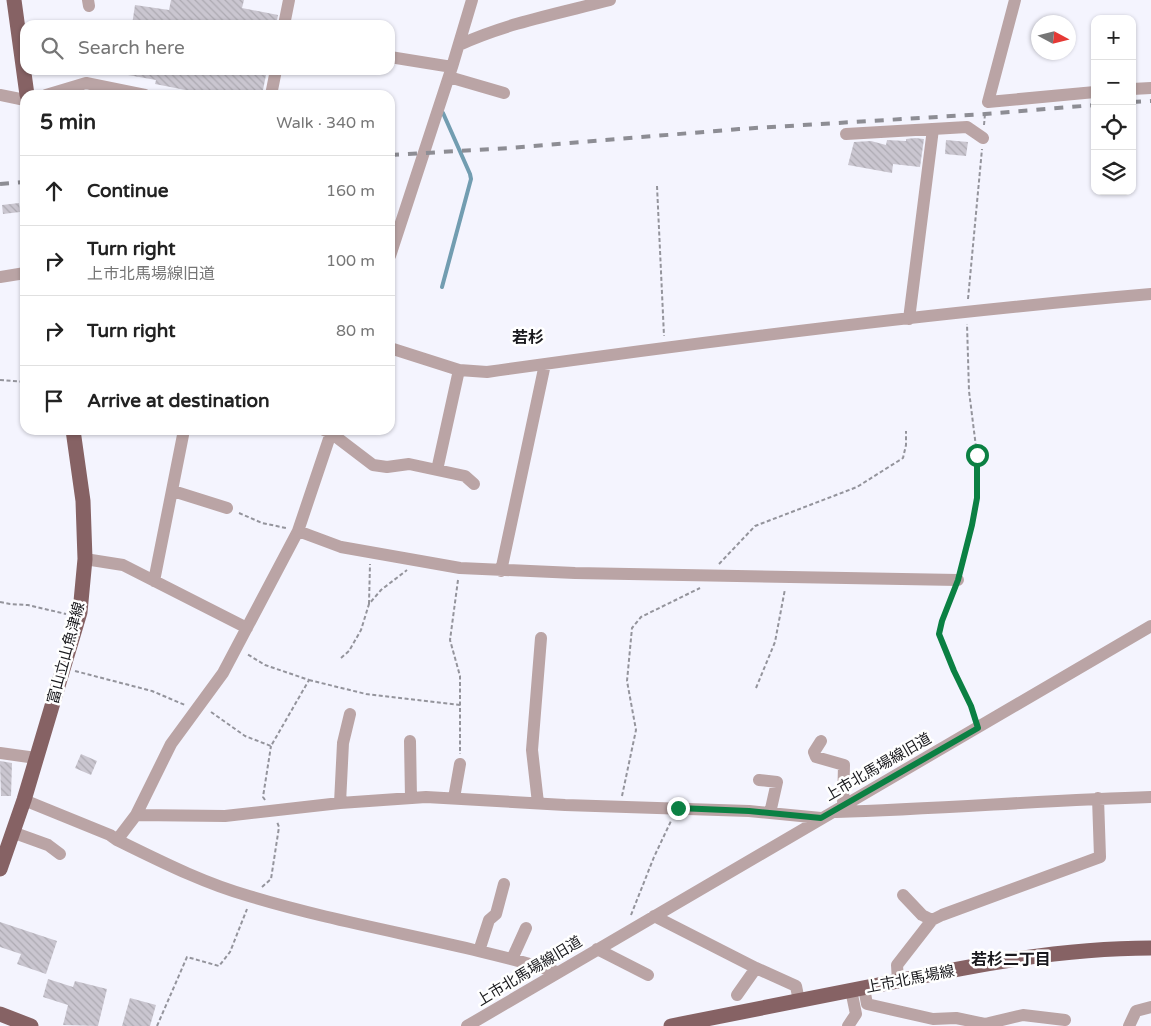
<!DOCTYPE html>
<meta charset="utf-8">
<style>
:root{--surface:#fff;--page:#f6f6f6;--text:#222;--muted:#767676;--line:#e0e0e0}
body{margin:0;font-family:"Varela Round","Noto Sans JP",sans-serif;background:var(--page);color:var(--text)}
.controls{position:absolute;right:15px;top:15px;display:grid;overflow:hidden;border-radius:10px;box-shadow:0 1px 4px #0004}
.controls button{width:45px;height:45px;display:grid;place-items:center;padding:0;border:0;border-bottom:1px solid var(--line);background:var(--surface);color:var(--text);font:25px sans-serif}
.compass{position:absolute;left:1031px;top:15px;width:45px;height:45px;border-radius:50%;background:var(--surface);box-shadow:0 1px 4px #0004;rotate:97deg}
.stop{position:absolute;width:15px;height:15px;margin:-11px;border:4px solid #0b8043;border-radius:50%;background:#fff}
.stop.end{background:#0b8043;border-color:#fff;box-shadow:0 1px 5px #0008}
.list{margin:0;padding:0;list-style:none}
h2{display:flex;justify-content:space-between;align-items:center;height:65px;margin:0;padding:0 20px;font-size:21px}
h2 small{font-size:16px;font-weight:400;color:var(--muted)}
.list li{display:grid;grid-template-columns:32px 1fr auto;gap:15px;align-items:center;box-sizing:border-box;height:70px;padding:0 20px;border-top:1px solid var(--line)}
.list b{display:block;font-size:19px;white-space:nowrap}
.list p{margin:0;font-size:16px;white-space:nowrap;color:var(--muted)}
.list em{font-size:16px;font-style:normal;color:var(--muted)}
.icon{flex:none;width:28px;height:28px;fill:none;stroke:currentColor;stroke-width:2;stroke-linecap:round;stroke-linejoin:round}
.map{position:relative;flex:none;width:1151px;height:1026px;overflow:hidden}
.search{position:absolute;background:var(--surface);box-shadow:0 1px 4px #0004;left:20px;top:20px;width:375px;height:55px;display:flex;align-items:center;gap:12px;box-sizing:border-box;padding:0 18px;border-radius:15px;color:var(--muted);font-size:19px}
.panel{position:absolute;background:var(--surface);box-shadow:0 1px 4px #0004;left:20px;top:90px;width:375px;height:345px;border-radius:15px}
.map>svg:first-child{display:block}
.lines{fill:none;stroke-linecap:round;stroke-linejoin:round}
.stream{stroke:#729db1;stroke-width:4}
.building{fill:url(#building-back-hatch)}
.path{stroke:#94949c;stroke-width:2;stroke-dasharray:4 2.5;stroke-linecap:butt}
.minor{stroke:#baa4a5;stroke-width:12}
.major{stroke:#866264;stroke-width:15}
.rail{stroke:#8d8d94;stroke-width:4;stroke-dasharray:9 9;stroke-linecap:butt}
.route{stroke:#0b8043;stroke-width:6}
.labels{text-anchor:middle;stroke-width:5;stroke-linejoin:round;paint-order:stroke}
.street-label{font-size:15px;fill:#1a1a1e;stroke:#fff}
.neighbourhood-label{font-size:16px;font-weight:bold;fill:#1a1a1e;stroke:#fff}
</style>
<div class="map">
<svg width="1151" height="1026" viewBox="0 0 1151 1026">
<defs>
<pattern id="building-back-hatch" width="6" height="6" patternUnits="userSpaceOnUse" patternTransform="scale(1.25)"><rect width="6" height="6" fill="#cac6d0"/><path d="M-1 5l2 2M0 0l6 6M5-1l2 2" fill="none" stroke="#adaab2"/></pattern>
</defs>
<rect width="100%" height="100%" fill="#f4f4fe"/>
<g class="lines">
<path class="stream" d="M442 287 471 179 470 174 443 113"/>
</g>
<path class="building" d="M171 0H244L242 8 278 15 276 25H132L135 5 169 10Z
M129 70H267L262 95H211L155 84 156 80 128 75Z
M915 138 924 139 920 167 893 164 892 173 848 165 854 142 871 141 886 145 887 140 906 141V139Z
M946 140 968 142 966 156 945 154Z
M19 203 20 212 3 214 2 205Z
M81 754 97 761 91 775 75 768Z
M0 761 12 763 11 796H1Z
M0 922 57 941 46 974 17 964 21 954 0 947Z
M48 979 73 987 75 981 107 989 98 1026 63 1025 68 1005 43 997Z
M130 998 156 1005 150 1026H122Z"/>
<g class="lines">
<path class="path" d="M984 125 985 114
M657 186 664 336
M968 299 982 149
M0 380 25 382
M239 513 262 523 286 528
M719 564 755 526 857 487 903 458 906 445V431
M961 569 972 525 977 498V455L969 391 967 324
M458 580 450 640 460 676V754
M954 593 942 621 939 634 954 671 971 706 974 716
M0 602 10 604 28 605 66 614
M369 604 370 564
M341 658 349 651 361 630 369 604 381 590 407 570
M75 671 152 691 185 705
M309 680 366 694 460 705
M756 688 775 642 785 589
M211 712 245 736 271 746 309 680 265 665 247 654
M622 796 636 730 627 681 632 628 641 617 700 588
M265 800 263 797 271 746
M262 887 271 879 279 827 277 822
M631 915 654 857 671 821
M157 1026 187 957 219 966 230 952 247 909"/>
<path class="minor" d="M88 0 89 6
M1015 0 988 102 1095 92
M284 25 289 0
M459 45C507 23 560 13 610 0
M390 57 452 67
M449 77 504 93
M1132 89 1151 88
M0 95 25 100
M46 95 86 83 145 95
M271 95 276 70
M846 134 967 127 983 138
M390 256 452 67 472 0
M0 277 25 273
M909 319 933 129
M390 348 459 370 487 372C707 341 929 313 1151 294
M324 430 331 433 373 465 387 467 409 464 465 476 474 484
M437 470 459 370
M173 491 227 508
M298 531 341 547 460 568 575 573 958 580
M85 559 123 565 247 628
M501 571 545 364
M154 581 184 430
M410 741 411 798
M821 741 814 752 816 757 844 765 843 806
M0 753 36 758
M759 780 777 782 770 813
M454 798 460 764
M24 800 110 835 117 840C160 861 203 883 249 896 351 927 456 941 557 972
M340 803 343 743 350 714
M538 803 532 750 541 638
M836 812C941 809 1046 800 1151 797
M136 815 225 816 340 803 426 797 565 805 749 811 821 818
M12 832 48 845 60 854
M117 840 136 815 171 744 223 673 298 531 332 430
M903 895 922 915 932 920
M654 916 756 968 796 986 799 1001
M597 949 648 975
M479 951 489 920 496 914 504 884
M512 959 526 928
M898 981 897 965 932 920 942 915 1100 857 1098 798
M864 988 867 1004 933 1019 956 1018 985 1024 1023 1015 1065 1020
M737 995 756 968
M467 1026 1151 626
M848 1026 856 1014 851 990
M1129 1026 1136 1011 1151 1007"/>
<path class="major" d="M14 0 27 95
M0 869 24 800 80 612 85 559 83 501 73 430
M0 1014 31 1026
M671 1026C743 1012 815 998 888 983 975 965 1061 948 1151 948"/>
<path class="rail" d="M1132 102 1151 101
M390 155 510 148 739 129 985 114 1095 105
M0 184 25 182"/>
</g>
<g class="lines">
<path class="route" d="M678 808 749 811 821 818 978 728 971 706 954 671 939 634 942 621 958 580 972 525 977 498V455"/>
</g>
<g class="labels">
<g class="street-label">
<text transform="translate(66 653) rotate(-75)" y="5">富山立山魚津線</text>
<text transform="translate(878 767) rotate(-30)" y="5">上市北馬場線旧道</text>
<text transform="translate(529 971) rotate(-31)" y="5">上市北馬場線旧道</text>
<text transform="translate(910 979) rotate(-11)" y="5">上市北馬場線</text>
</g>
<g class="neighbourhood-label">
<text x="528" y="343">若杉</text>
<text x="1011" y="965">若杉二丁目</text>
</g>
</g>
</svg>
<div class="controls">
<button>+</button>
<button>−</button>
<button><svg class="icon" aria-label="locate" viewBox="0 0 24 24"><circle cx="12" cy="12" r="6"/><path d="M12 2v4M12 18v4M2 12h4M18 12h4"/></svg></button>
<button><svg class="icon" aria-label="layers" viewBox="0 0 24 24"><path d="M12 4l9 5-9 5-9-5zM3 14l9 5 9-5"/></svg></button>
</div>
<svg class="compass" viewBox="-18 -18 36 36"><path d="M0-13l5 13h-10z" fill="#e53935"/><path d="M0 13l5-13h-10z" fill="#767676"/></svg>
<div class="stop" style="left:977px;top:455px"></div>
<div class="stop end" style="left:678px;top:808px"></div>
<div class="search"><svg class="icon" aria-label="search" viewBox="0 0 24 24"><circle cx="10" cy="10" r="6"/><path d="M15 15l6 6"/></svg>Search here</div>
<section class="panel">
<h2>5 min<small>Walk · 340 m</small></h2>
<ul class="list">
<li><svg class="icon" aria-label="ahead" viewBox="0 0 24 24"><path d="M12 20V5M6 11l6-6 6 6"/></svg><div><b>Continue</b></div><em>160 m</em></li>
<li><svg class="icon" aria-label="right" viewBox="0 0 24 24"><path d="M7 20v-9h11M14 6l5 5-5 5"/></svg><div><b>Turn right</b><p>上市北馬場線旧道</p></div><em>100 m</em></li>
<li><svg class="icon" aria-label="right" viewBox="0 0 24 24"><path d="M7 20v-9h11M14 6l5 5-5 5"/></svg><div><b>Turn right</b></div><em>80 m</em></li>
<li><svg class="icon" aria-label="arrive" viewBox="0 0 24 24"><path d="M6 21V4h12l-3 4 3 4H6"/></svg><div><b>Arrive at destination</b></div></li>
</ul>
</section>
</div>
